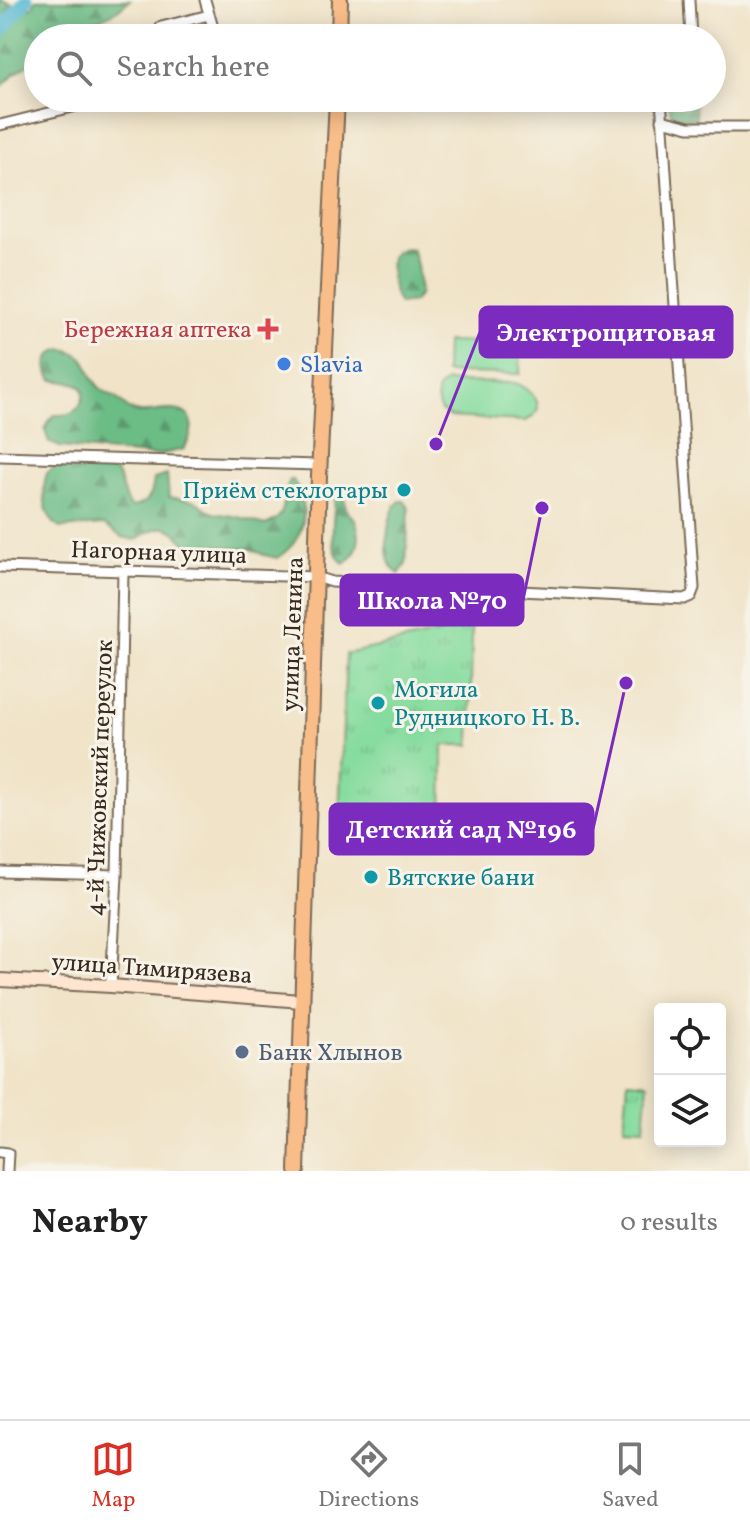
<!DOCTYPE html>
<meta charset="utf-8">
<style>
:root{--surface:#fff;--page:#f6f6f6;--text:#222;--muted:#767676;--line:#e0e0e0;--accent:#d93025}
body{margin:0;font-family:Vollkorn,serif;background:var(--page);color:var(--text)}
.controls{position:absolute;right:24px;bottom:24px;display:grid;overflow:hidden;border-radius:8px;box-shadow:0 4px 20px #0003}
.controls button{width:72px;height:72px;display:grid;place-items:center;padding:0;border:0;border-bottom:2px solid var(--line);background:var(--surface);color:var(--text);font:40px sans-serif}
.list{margin:0;padding:0;list-style:none}
h2{display:flex;justify-content:space-between;align-items:center;height:104px;margin:0;padding:0 32px;font-size:34px}
h2 small{font-size:26px;font-weight:400;color:var(--muted)}
.icon{flex:none;width:44px;height:44px;fill:none;stroke:currentColor;stroke-width:2;stroke-linecap:round;stroke-linejoin:round}
.map{position:relative;flex:none;width:750px;height:1171px;overflow:hidden}
.search{position:absolute;background:var(--surface);box-shadow:0 4px 20px #0003;left:24px;right:24px;top:24px;height:88px;display:flex;align-items:center;gap:20px;box-sizing:border-box;padding:0 28px;border-radius:44px;color:var(--muted);font-size:30px}
.sheet{height:248px;background:var(--surface)}
nav{display:flex;justify-content:space-around;align-items:center;box-sizing:border-box;height:112px;border-top:2px solid var(--line);background:var(--surface);font-size:22px;color:var(--muted)}
nav a{display:grid;justify-items:center;gap:4px}
nav .on{color:var(--accent)}
.map>svg:first-child{display:block}
.forest{fill:url(#forest-firs);stroke:#547352;stroke-width:2}
.park{fill:url(#park-tufts);stroke:#60835e;stroke-width:2}
.garden{fill:#86dc9f;stroke:#60835e;stroke-width:2}
.lines{fill:none;stroke-linecap:round;stroke-linejoin:round}
.river{stroke:#55b8d3;stroke-width:14}
.street-casing{stroke:#7a6b59;stroke-width:13}
.secondary-casing{stroke:#7a6b59;stroke-width:16}
.primary-casing{stroke:#7a6b59;stroke-width:18}
.street{stroke:#fff;stroke-width:9}
.secondary{stroke:#fde5d0;stroke-width:12}
.primary{stroke:#f9bd89;stroke-width:14}
.health-dot{fill:#e0444e;stroke:#f7f3e8;stroke-width:3}
.shop-dot{fill:#3f7fe0;stroke:#f7f3e8;stroke-width:3}
.culture-dot{fill:#0f9aa8;stroke:#f7f3e8;stroke-width:3}
.service-dot{fill:#5c6f8a;stroke:#f7f3e8;stroke-width:3}
.labels{text-anchor:middle;stroke-width:6;stroke-linejoin:round;paint-order:stroke}
.health-label{font-size:24px;fill:#be3a42;stroke:#f7f3e8;text-anchor:end}
.shop-label{font-size:24px;fill:#366cbe;stroke:#f7f3e8;text-anchor:start}
.culture-label{font-size:24px;fill:#0d838f;stroke:#f7f3e8;text-anchor:start}
.street-label{font-size:24px;fill:#3b2a1e;stroke:#f7f3e8}
.service-label{font-size:24px;fill:#4e5e75;stroke:#f7f3e8;text-anchor:start}
.leader{fill:none;stroke:#7b2cbf;stroke-width:3}
.callout-dot{fill:#7b2cbf;stroke:#f7f3e8;stroke-width:3}
.callout{fill:#7b2cbf;stroke:#7b2cbf;stroke-width:3}
.callout-label{font-size:26px;text-anchor:middle;font-weight:bold;fill:#fff}
</style>
<div class="map">
<svg width="750" height="1171" viewBox="0 0 750 1171">
<defs>
<pattern id="forest-firs" width="22" height="20" patternUnits="userSpaceOnUse" patternTransform="scale(2)"><rect width="22" height="20" fill="#6cbc86"/><path d="M5 1l3.5 6h-7zM16 11l3.5 6h-7z" fill="#5a996d"/></pattern>
<pattern id="park-tufts" width="24" height="20" patternUnits="userSpaceOnUse" patternTransform="scale(2)"><rect width="24" height="20" fill="#86dc9f"/><path d="M3 7l-1-3M5 7V3M7 7l1-3M15 17l-1-3M17 17v-4M19 17l1-3" fill="none" stroke="#75bd88"/></pattern>
</defs>
<rect width="100%" height="100%" fill="#f7f3e8"/>
<filter id="ink" filterUnits="userSpaceOnUse"><feTurbulence type="fractalNoise" baseFrequency=".0125" numOctaves="2"/><feDisplacementMap in="SourceGraphic" scale="16" xChannelSelector="R" yChannelSelector="G"/><feConvolveMatrix kernelMatrix="1 2 1 2 8 2 1 2 1" color-interpolation-filters="sRGB"/></filter>
<filter id="wash" filterUnits="userSpaceOnUse"><feTurbulence type="fractalNoise" baseFrequency=".006" numOctaves="4" result="noise"/><feDisplacementMap in="SourceGraphic" scale="32" xChannelSelector="R" yChannelSelector="G"/><feGaussianBlur stdDeviation="1.8" result="paint"/><feColorMatrix in="noise" values="0 0 0 0 0 0 0 0 0 0 0 0 0 0 0 0 0 1.4 0 .05"/><feComposite in="paint" operator="in"/></filter>
<g filter="url(#wash)">
<rect width="100%" height="100%" fill="#f0e3c7"/>
<path class="forest" d="M0 0 23 8 33 7 35 0H130L115 12 90 23 68 38H38V58L15 73 0 88Z
M667 98H695L696 119 676 117 671 113Z
M405 248 412 249 417 265 420 294 413 302 399 304C393 295 387 265 393 255 396 250 400 250 405 248Z
M64 349C96 357 83 372 100 388 104 392 111 395 116 398 121 402 125 407 131 410 145 417 172 404 186 414 197 422 189 441 184 449L158 455H148L60 447 49 442 45 430 49 421 54 415C60 415 68 415 73 412 82 406 89 390 77 384 69 381 59 382 51 379 44 365 47 351 64 349Z
M56 466 115 471C123 482 122 499 131 507 149 505 152 495 154 479L167 475 169 497 195 501 213 513 238 517 265 525C291 516 280 500 290 480H293C311 508 306 539 277 558L264 555 251 549 186 544C169 520 157 526 135 540L122 537 104 525 61 528C44 520 41 489 47 473Z
M343 493C345 499 344 507 348 512 352 519 353 514 356 522 362 537 358 556 344 564 327 550 334 518 335 498L337 494Z
M400 501H404L408 506 409 509 406 564 399 574C395 571 393 570 390 564 384 549 387 511 400 501Z"/>
<path class="park" d="M472 626 470 745H443L442 843 338 840 346 654Z
M628 1081 648 1083 644 1128 624 1127Z"/>
<path class="garden" d="M446 342 521 343 520 374 445 373Z
M447 382 515 383C532 389 551 410 525 421L450 417 441 411C436 401 433 387 447 382Z"/>
<g class="lines">
<path class="river" d="M0 32 26 0"/>
</g>
</g>
<g filter="url(#ink)">
<g class="lines">
<defs>
<path id="street" d="M205 0 216 38
M689 0 691 38
M161 27 209 15
M662 120 689 127H750
M0 125 101 100 117 98
M0 456 319 465
M0 567 316 577 332 582 684 599 691 596 694 588 661 98
M0 872 117 875
M111 986 117 875 123 571
M0 1152 8 1153 7 1171"/>
<path id="secondary" d="M0 980 111 986 301 1001"/>
<path id="primary" d="M339 38 340 0
M297 1171 319 476 337 98"/>
</defs>
<use href="#street" class="street-casing"/>
<use href="#secondary" class="secondary-casing"/>
<use href="#primary" class="primary-casing"/>
<use href="#street" class="street"/>
<use href="#secondary" class="secondary"/>
<use href="#primary" class="primary"/>
</g>
</g>
<path class="health-dot" d="M264 317h8v8h8v8h-8v8h-8v-8h-8v-8h8z"/>
<circle class="shop-dot" cx="284" cy="364" r="8"/>
<g class="culture-dot">
<circle cx="404" cy="490" r="8"/>
<circle cx="378" cy="703" r="8"/>
<circle cx="371" cy="877" r="8"/>
</g>
<circle class="service-dot" cx="242" cy="1052" r="8"/>
<g class="labels">
<g class="health-label">
<text x="252" y="337">Бережная аптека</text>
</g>
<g class="shop-label">
<text x="300" y="372">Slavia</text>
</g>
<g class="culture-label">
<text x="388" y="498" text-anchor="end">Приём стеклотары</text>
<text x="394" y="697">Могила<tspan x="394" dy="28">Рудницкого Н. В.</tspan></text>
<text x="387" y="885">Вятские бани</text>
</g>
<g class="street-label">
<text transform="translate(159 552) rotate(2)" y="8">Нагорная улица</text>
<text transform="translate(292 634) rotate(-88)" y="8">улица Ленина</text>
<text transform="translate(99 778) rotate(-88)" y="8">4-й Чижовский переулок</text>
<text transform="translate(152 968) rotate(4)" y="8">улица Тимирязева</text>
</g>
<g class="service-label">
<text x="258" y="1060">Банк Хлынов</text>
</g>
</g>
<path class="leader" d="M436 444L480 332M542 508L523 600M626 683L593 829"/>
<g class="callout-dot">
<circle cx="436" cy="444" r="8"/>
<circle cx="542" cy="508" r="8"/>
<circle cx="626" cy="683" r="8"/>
</g>
<g class="callout">
<rect x="480" y="307" width="252" height="50" rx="8"/>
<rect x="341" y="575" width="182" height="50" rx="8"/>
<rect x="330" y="804" width="263" height="50" rx="8"/>
</g>
<g class="callout-label">
<text x="606" y="341">Электрощитовая</text>
<text x="432" y="609">Школа №70</text>
<text x="461" y="838">Детский сад №196</text>
</g>
</svg>
<div class="controls">
<button><svg class="icon" aria-label="locate" viewBox="0 0 24 24"><circle cx="12" cy="12" r="6"/><path d="M12 2v4M12 18v4M2 12h4M18 12h4"/></svg></button>
<button><svg class="icon" aria-label="layers" viewBox="0 0 24 24"><path d="M12 4l9 5-9 5-9-5zM3 14l9 5 9-5"/></svg></button>
</div>
<div class="search"><svg class="icon" aria-label="search" viewBox="0 0 24 24"><circle cx="10" cy="10" r="6"/><path d="M15 15l6 6"/></svg>Search here</div>
</div>
<section class="sheet">
<h2>Nearby<small>0 results</small></h2>
<ul class="list">
</ul>
</section>
<nav>
<a class="on"><svg class="icon" aria-label="map" viewBox="0 0 24 24"><path d="M3 6l6-2 6 2 6-2v14l-6 2-6-2-6 2zM9 4v14M15 6v14"/></svg>Map</a>
<a><svg class="icon" aria-label="directions" viewBox="0 0 24 24"><path d="M12 3l9 9-9 9-9-9zM9 14v-3h6M13 9l2 2-2 2"/></svg>Directions</a>
<a><svg class="icon" aria-label="saved" viewBox="0 0 24 24"><path d="M7 4h10v16l-5-4-5 4z"/></svg>Saved</a>
</nav>
